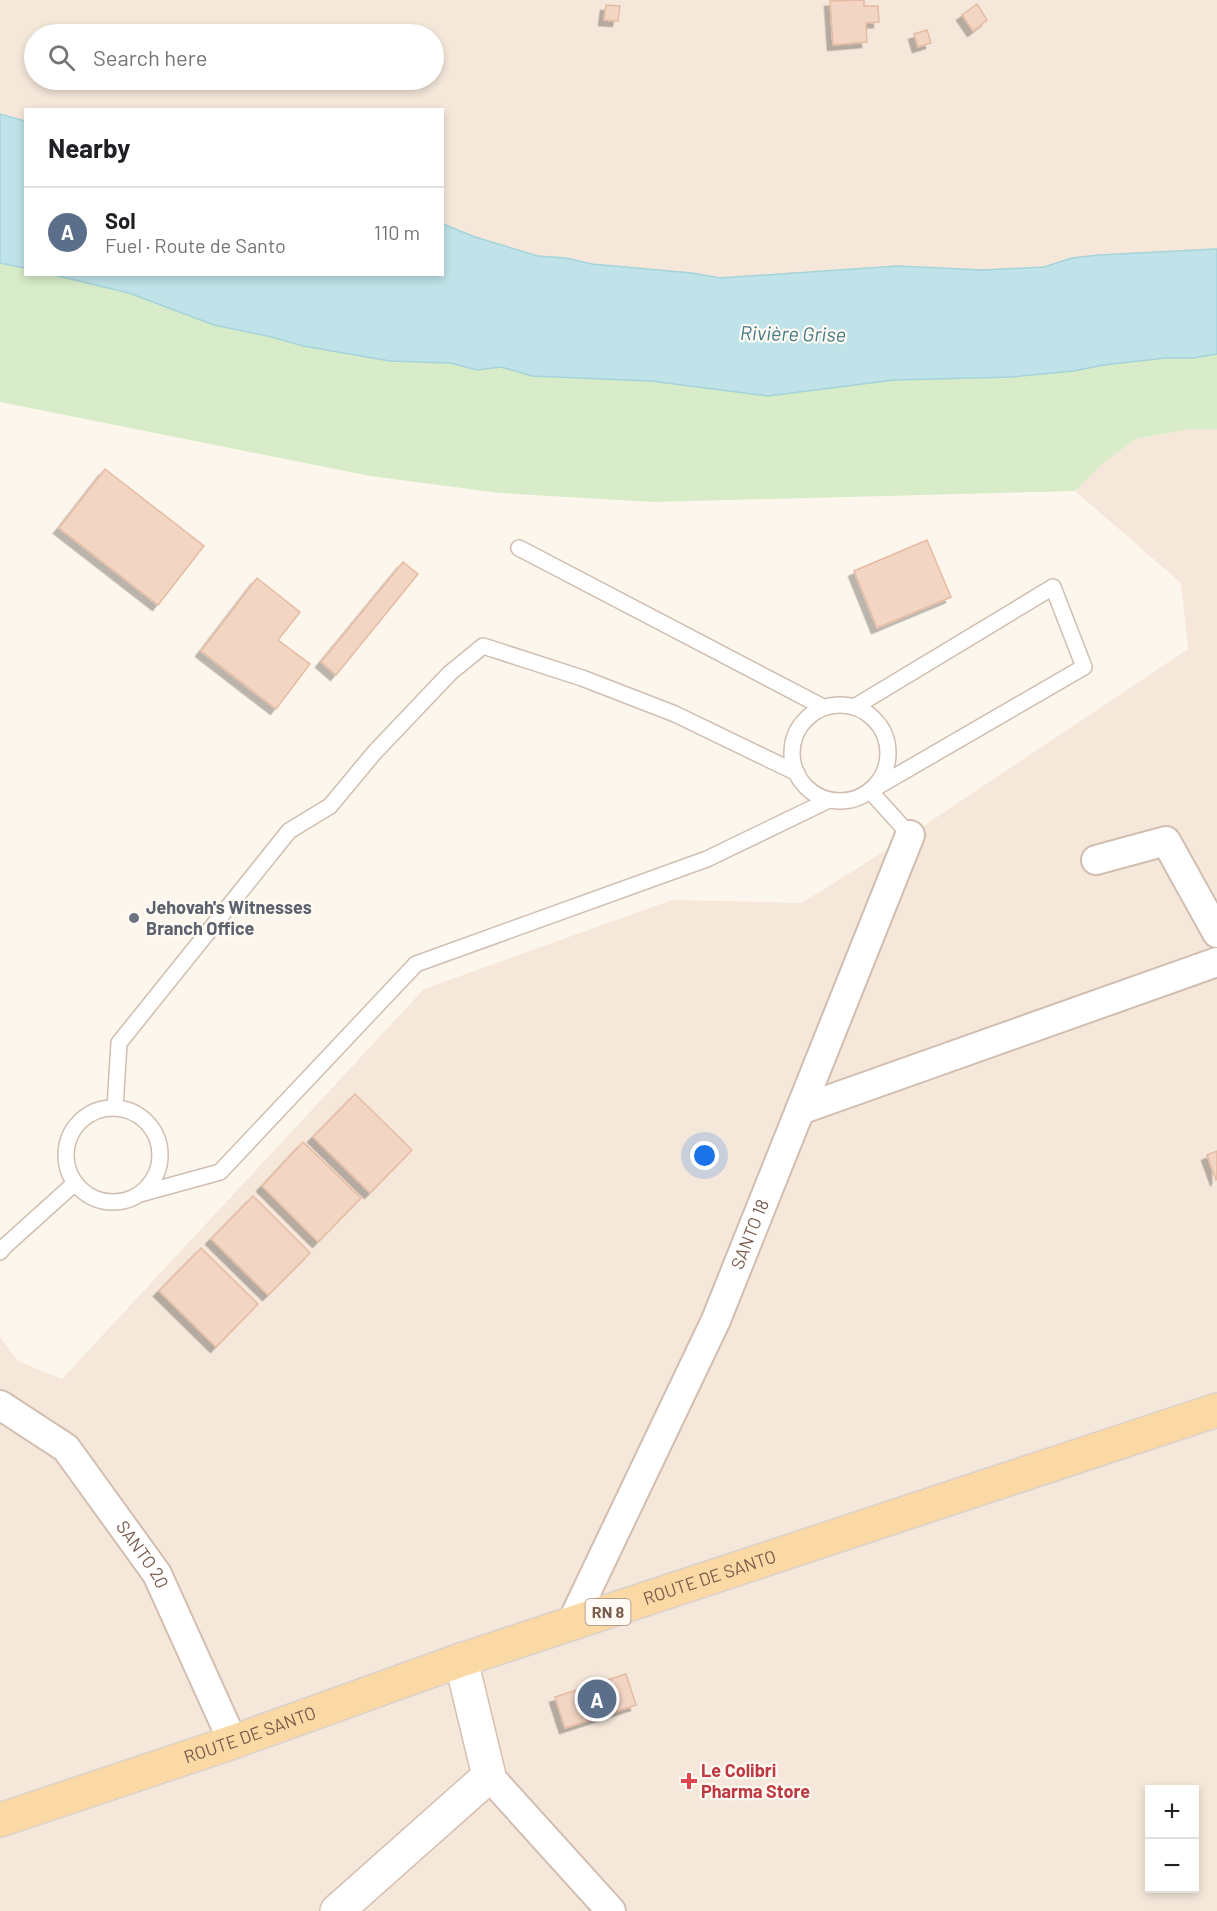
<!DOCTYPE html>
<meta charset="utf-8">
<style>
:root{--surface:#fff;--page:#f6f6f6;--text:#202124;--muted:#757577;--line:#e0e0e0;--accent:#e76f51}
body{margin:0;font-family:Barlow,sans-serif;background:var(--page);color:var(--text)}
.controls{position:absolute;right:18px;bottom:18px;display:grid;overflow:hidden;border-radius:0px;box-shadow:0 3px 9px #0003}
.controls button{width:54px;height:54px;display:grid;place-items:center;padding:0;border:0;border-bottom:2px solid var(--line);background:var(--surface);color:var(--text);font:30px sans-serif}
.you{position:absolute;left:705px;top:1156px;width:21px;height:21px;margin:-15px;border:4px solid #fff;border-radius:50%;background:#1a73e8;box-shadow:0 0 0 9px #1a73e833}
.badge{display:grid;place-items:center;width:39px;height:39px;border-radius:50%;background:var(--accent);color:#fff;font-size:20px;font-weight:700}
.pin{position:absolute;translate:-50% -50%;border:3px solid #fff;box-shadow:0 2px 6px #0006}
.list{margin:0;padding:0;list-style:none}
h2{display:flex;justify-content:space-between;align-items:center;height:78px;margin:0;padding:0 24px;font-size:26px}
h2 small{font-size:20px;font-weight:400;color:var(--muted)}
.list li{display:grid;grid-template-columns:39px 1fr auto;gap:18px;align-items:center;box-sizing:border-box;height:90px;padding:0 24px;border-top:2px solid var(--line)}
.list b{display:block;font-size:22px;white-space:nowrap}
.list p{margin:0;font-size:20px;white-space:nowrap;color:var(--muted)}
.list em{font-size:20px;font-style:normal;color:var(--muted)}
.icon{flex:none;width:33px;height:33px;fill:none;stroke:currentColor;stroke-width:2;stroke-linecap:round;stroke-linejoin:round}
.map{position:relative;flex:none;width:1217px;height:1911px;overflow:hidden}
.search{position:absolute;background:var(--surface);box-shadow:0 3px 9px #0003;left:24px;top:24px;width:420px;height:66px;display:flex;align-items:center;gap:15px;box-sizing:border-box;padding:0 21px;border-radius:33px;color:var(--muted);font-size:22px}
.panel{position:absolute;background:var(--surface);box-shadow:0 3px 9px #0003;left:24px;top:108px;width:420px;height:168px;border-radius:0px}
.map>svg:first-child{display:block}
.residential{fill:#f5e8da;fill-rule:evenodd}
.green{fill:#d8ecc9}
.water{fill:#bfe3e8;stroke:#a5d3da;stroke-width:1.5}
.building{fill:#f3d5c3;stroke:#e6bba3;stroke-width:1.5;filter:url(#shadow)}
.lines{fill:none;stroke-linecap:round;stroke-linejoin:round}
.lane-casing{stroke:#d1beb0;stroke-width:18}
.street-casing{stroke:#d1beb0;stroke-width:32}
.secondary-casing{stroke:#d6c0b0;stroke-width:36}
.primary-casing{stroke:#dad1cd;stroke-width:36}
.lane{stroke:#fff;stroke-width:15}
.street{stroke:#fff;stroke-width:28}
.secondary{stroke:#fff;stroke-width:33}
.primary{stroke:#fbd9a5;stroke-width:33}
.worship-dot{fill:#6b7280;stroke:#fffaf3;stroke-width:2}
.health-dot{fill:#e0444e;stroke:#fffaf3;stroke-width:2}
.labels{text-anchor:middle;stroke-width:4.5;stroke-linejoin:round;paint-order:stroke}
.shield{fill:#fffaf3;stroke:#a28b7f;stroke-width:1.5}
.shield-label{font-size:16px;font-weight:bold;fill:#7a5c4d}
.worship-label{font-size:18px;font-weight:bold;fill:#5b616d;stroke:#fffaf3;text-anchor:start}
.street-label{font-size:18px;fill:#7a5c4d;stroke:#fffaf3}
.health-label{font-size:18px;font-weight:bold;fill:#be3a42;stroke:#fffaf3;text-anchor:start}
.water-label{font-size:20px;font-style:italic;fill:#437c86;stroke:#fffaf3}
</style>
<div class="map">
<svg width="1217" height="1911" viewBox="0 0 1217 1911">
<defs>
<filter id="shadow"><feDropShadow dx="-5.5" dy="5.5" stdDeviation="0" flood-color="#0004"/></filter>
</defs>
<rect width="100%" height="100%" fill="#fdf6ec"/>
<path class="residential" d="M0 0H1217V249L1099 255 1072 258 1044 267 983 270 897 266 720 278 692 273 592 264 566 258 538 256 475 237 443 224 442 110H26L25 121 0 114ZM34 34H434V80H34Z
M1190 429H1217V1911H0V1337L18 1361 62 1379 424 989 672 900 802 903 910 835 1188 649 1181 583 1075 491 1102 464 1136 439ZM1150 1790H1194V1888H1150Z"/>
<path class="green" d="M0 263 25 268 26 274 54 275 129 293 214 325 272 337 303 346 390 361 450 363 477 370 501 367 532 376 651 381 768 396 894 380 1012 377 1073 371 1104 365 1165 358H1194L1217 354V429H1190L1136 439 1102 464 1075 491 652 502 500 493 370 476 0 402Z"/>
<path class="water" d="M0 114 25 121V268L0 263Z
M443 224 475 237 538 256 566 258 592 264 692 273 720 278 897 266 983 270 1044 267 1072 258 1099 255 1217 249V354L1194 358H1165L1104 365 1073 371 1012 377 894 380 768 396 651 381 532 376 501 367 477 370 450 363 390 361 303 346 272 337 214 325 129 293 54 275 442 274Z"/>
<path class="building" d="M864 0V6H878L879 22 866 23 867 42 833 45 830 1Z
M977 4 987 20 973 31 962 15Z
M606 5 620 6 618 21 604 20Z
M927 30 931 43 918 47 914 34Z
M105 469 204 546 158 605 59 528Z
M927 540 951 597 877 628 854 571Z
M403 562 418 574 336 675 321 662Z
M257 578 300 612 278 640 310 664 276 709 201 651Z
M355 1094 412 1150 370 1193 313 1137Z
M303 1142 361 1198 318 1242 262 1186Z
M1217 1151V1179L1216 1180 1207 1155Z
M253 1196 310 1253 268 1295 211 1239Z
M201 1248 258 1304 216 1347 159 1291Z
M626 1674 636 1705 565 1728 555 1697Z"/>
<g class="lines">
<defs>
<path id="lane" d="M519 548 823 707
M792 753a48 48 0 1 1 96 0a48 48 0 1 1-96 0Z
M856 706 1053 587 1084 667 870 791 910 835
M115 1108 119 1043 289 831 330 806 374 753 450 673 483 646 582 678 675 714 797 773
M66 1155a47 47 0 1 1 94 0a47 47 0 1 1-94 0Z
M140 1194 220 1172 416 964 707 859 829 800
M0 1252 5 1246 75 1183"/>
<g id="street">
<path d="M1096 860 1166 841 1217 933"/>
<path d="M800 1110 1217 962"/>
<path id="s1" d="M0 1405 66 1448 157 1574 233 1742"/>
<path id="s2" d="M571 1624 716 1320 910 835"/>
<path d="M489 1776 611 1911"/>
</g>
<path id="secondary" d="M337 1911 489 1776 461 1660"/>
<g id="primary">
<path id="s3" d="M0 1820 233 1742 461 1660 1217 1410"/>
</g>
</defs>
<use href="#lane" class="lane-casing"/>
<use href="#street" class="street-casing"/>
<use href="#secondary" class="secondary-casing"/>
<use href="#primary" class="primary-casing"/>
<use href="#lane" class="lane"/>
<use href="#street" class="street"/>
<use href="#secondary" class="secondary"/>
<use href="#primary" class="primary"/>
</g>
<circle class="worship-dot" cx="134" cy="918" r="6"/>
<path class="health-dot" d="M686 1772h6v6h6v6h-6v6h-6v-6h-6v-6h6z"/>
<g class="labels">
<rect class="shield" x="585.5" y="1599" width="45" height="26" rx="4.5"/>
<g class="shield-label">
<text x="608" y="1618">RN 8</text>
</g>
<g class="worship-label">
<text x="146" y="914">Jehovah's Witnesses<tspan x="146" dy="21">Branch Office</tspan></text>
</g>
<g class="street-label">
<text dy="6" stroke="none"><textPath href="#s2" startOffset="429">SANTO 18</textPath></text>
<text dy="6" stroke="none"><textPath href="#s1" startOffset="210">SANTO 20</textPath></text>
<text dy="6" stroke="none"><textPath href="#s3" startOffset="750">ROUTE DE SANTO</textPath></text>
<text dy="6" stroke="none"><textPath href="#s3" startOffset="264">ROUTE DE SANTO</textPath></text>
</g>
<g class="health-label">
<text x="701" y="1777">Le Colibri<tspan x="701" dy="21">Pharma Store</tspan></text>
</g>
<g class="water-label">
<text transform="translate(793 334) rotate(1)" y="7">Rivière Grise</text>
</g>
</g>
</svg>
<div class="controls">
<button>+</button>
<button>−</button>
</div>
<div class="you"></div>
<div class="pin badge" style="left:597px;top:1699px;background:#5c6f8a">A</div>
<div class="search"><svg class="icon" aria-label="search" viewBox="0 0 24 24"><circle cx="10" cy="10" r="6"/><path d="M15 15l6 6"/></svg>Search here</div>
<section class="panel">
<h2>Nearby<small></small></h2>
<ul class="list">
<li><span class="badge" style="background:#5c6f8a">A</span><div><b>Sol</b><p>Fuel · Route de Santo</p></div><em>110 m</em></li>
</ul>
</section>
</div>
